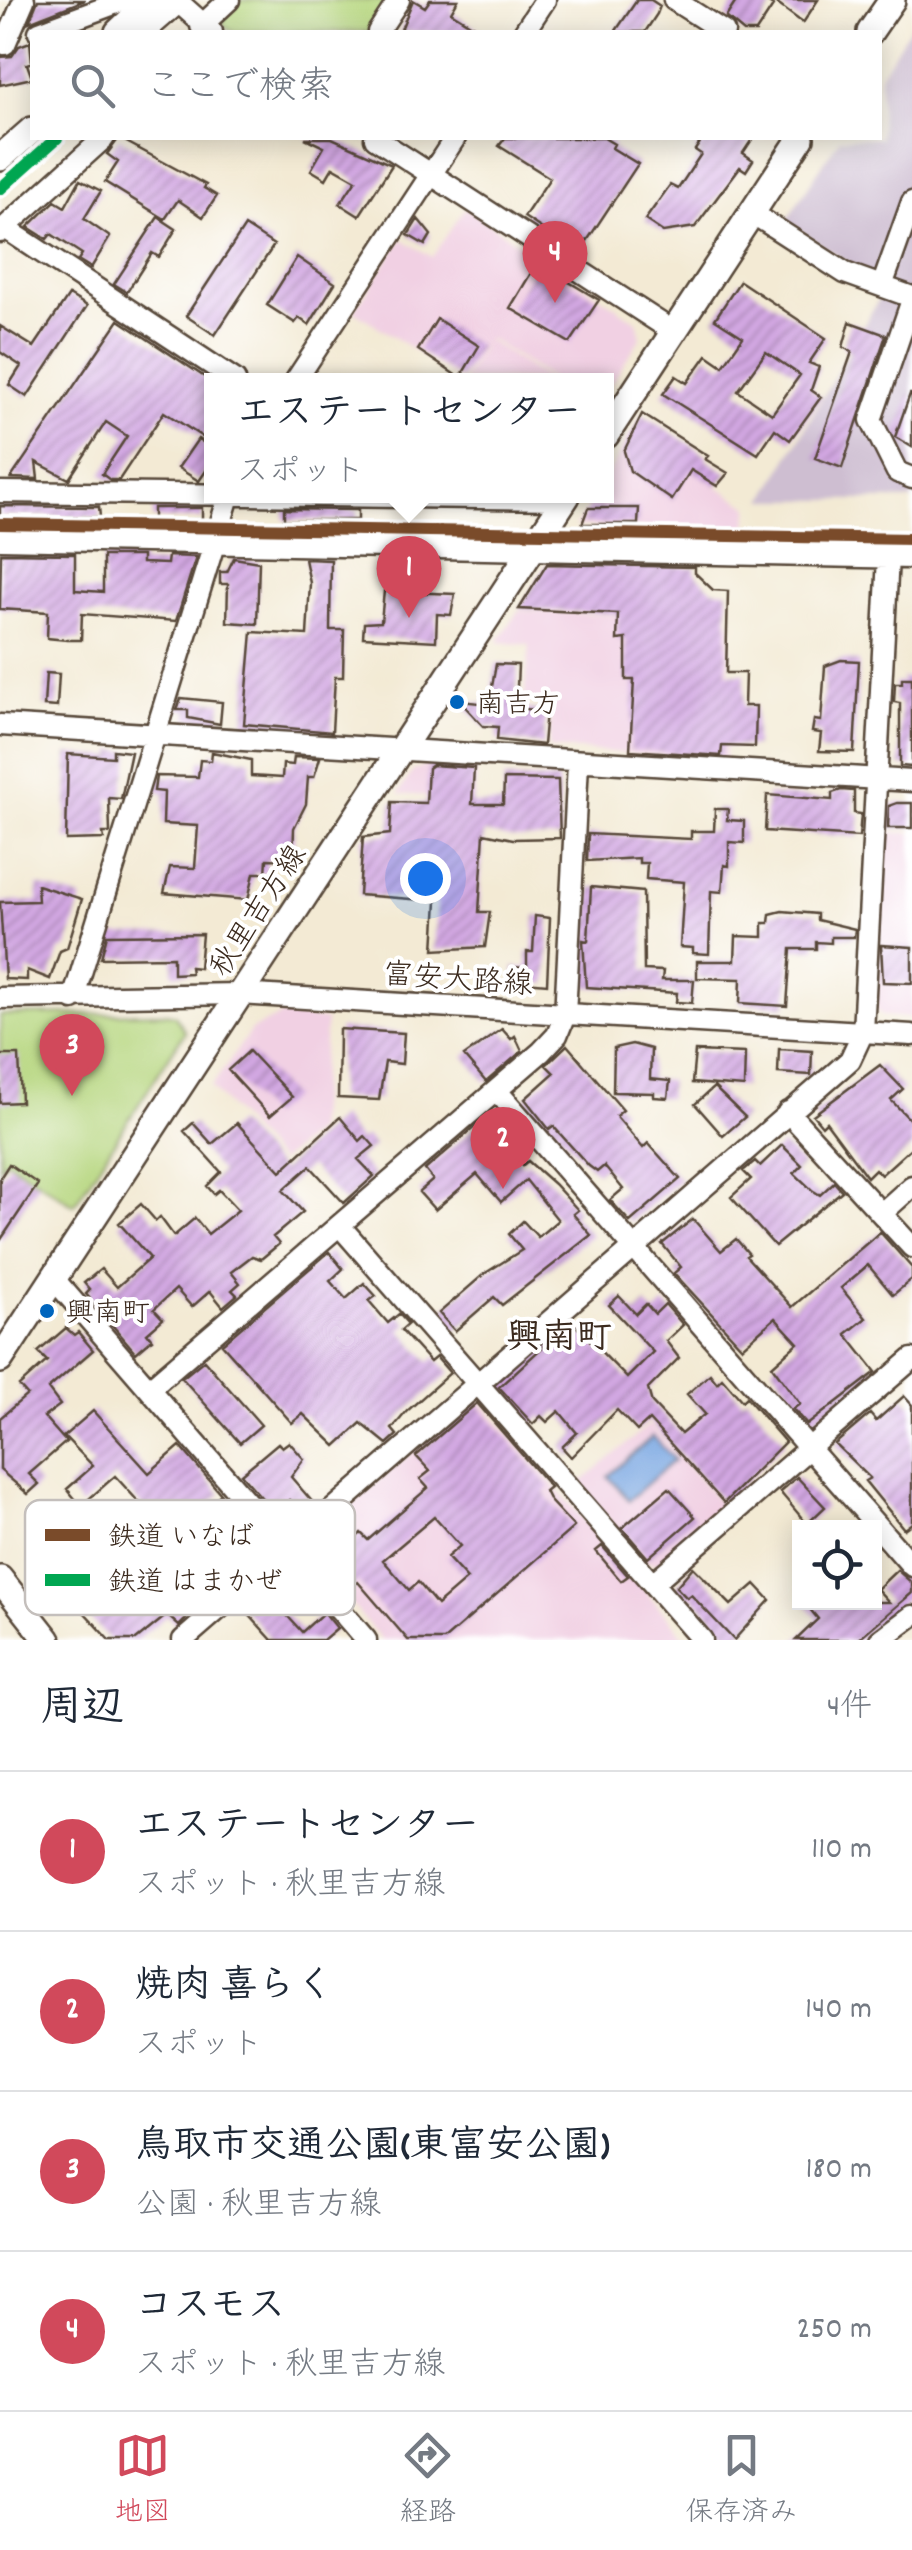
<!DOCTYPE html>
<html lang="ja">
<meta charset="utf-8">
<style>
:root{--surface:#fff;--page:#f6f6f7;--text:#1f2937;--muted:#747a83;--line:#e0e1e3;--accent:#d1495b}
body{margin:0;font-family:Dekko,"Klee One",sans-serif;background:var(--page);color:var(--text)}
.controls{position:absolute;right:30px;bottom:30px;display:grid;overflow:hidden;border-radius:0px;box-shadow:0 5px 25px #0003}
.controls button{width:90px;height:90px;display:grid;place-items:center;padding:0;border:0;border-bottom:2px solid var(--line);background:var(--surface);color:var(--text);font:50px sans-serif}
.you{position:absolute;left:425px;top:878px;width:35px;height:35px;margin:-25px;border:8px solid #fff;border-radius:50%;background:#1a73e8;box-shadow:0 0 0 15px #1a73e833}
.badge{display:grid;place-items:center;width:65px;height:65px;border-radius:50%;background:var(--accent);color:#fff;font-size:32px;font-weight:700}
.pin{position:absolute;translate:-50% -82px;filter:drop-shadow(0 2px 5px #0008)}
.pin::after{content:'';position:absolute;top:52px;width:35px;height:30px;background:inherit;clip-path:polygon(0 0,100% 0,50% 100%)}
.popup{position:absolute;left:204px;top:373px;width:410px;height:130px;box-sizing:border-box;display:grid;place-content:center;border-radius:0px;background:var(--surface);filter:drop-shadow(0 2px 8px #0005);font-size:32px;white-space:nowrap;color:var(--muted)}
.popup b{font-size:38px;color:var(--text)}
.popup::after{content:'';position:absolute;left:50%;top:100%;margin-left:-20px;border:20px solid transparent;border-top-color:var(--surface)}
.list{margin:0;padding:0;list-style:none}
h2{display:flex;justify-content:space-between;align-items:center;height:130px;margin:0;padding:0 40px;font-size:42px}
h2 small{font-size:32px;font-weight:400;color:var(--muted)}
.list li{display:grid;grid-template-columns:65px 1fr auto;gap:30px;align-items:center;box-sizing:border-box;height:160px;padding:0 40px;border-top:2px solid var(--line)}
.list b{display:block;font-size:38px;white-space:nowrap}
.list p{margin:0;font-size:32px;white-space:nowrap;color:var(--muted)}
.list em{font-size:32px;font-style:normal;color:var(--muted)}
.icon{flex:none;width:55px;height:55px;fill:none;stroke:currentColor;stroke-width:2;stroke-linecap:round;stroke-linejoin:round}
.map{position:relative;flex:none;width:912px;height:1640px;overflow:hidden}
.search{position:absolute;background:var(--surface);box-shadow:0 5px 25px #0003;left:30px;right:30px;top:30px;height:110px;display:flex;align-items:center;gap:25px;box-sizing:border-box;padding:0 35px;border-radius:0px;color:var(--muted);font-size:38px}
.sheet{height:770px;background:var(--surface)}
nav{display:flex;justify-content:space-around;align-items:center;box-sizing:border-box;height:140px;border-top:2px solid var(--line);background:var(--surface);font-size:28px;color:var(--muted)}
nav a{display:grid;justify-items:center;gap:5px}
nav .on{color:var(--accent)}
.map>svg:first-child{display:block}
.built{fill:#f1d0e3}
.industrial{fill:#cebed1}
.park{fill:#b5d57d;stroke:#78804e;stroke-width:2.5}
.water{fill:#78a6e1;stroke:#5a6880;stroke-width:2.5}
.building{fill:url(#building-hatch);fill-rule:evenodd}
.lines{fill:none;stroke-linecap:round;stroke-linejoin:round}
.minor-casing{stroke:#574739;stroke-width:25}
.major-casing{stroke:#574739;stroke-width:30}
.minor{stroke:#fff;stroke-width:20}
.major{stroke:#fff;stroke-width:25}
.rail-1-casing{stroke:#fff;stroke-width:20}
.rail-2-casing{stroke:#fff;stroke-width:20}
.rail-1{stroke:#7a4b2a;stroke-width:12}
.rail-2{stroke:#00a651;stroke-width:12}
.bus-dot{fill:#0065bd;stroke:#fff;stroke-width:4}
.labels{text-anchor:middle;stroke-width:8;stroke-linejoin:round;paint-order:stroke}
.bus-label{font-size:28px;fill:#3b2a1e;stroke:#fff;text-anchor:start}
.street-label{font-size:30px;fill:#3b2a1e;stroke:#fff}
.quarter-label{font-size:35px;font-weight:bold;fill:#3b2a1e;stroke:#fff}
.key{fill:#fff;stroke:#c4bfbc;stroke-width:2.5}
.key-label{font-size:28px;fill:#3b2a1e}
</style>
<div class="map">
<svg width="912" height="1640" viewBox="0 0 912 1640">
<defs>
<pattern id="building-hatch" width="6" height="6" patternUnits="userSpaceOnUse" patternTransform="scale(2.5)"><rect width="6" height="6" fill="#d2a7e2"/><path d="M-1 1l2-2M0 6l6-6M5 7l2-2" fill="none" stroke="#ac88b7"/></pattern>
</defs>
<rect width="100%" height="100%" fill="#fff"/>
<filter id="ink" filterUnits="userSpaceOnUse"><feTurbulence type="fractalNoise" baseFrequency=".01" numOctaves="2"/><feDisplacementMap in="SourceGraphic" scale="20" xChannelSelector="R" yChannelSelector="G"/><feConvolveMatrix kernelMatrix="1 2 1 2 8 2 1 2 1" color-interpolation-filters="sRGB"/></filter>
<filter id="wash" filterUnits="userSpaceOnUse"><feTurbulence type="fractalNoise" baseFrequency=".0048" numOctaves="4" result="noise"/><feDisplacementMap in="SourceGraphic" scale="40" xChannelSelector="R" yChannelSelector="G"/><feGaussianBlur stdDeviation="2.25" result="paint"/><feColorMatrix in="noise" values="0 0 0 0 0 0 0 0 0 0 0 0 0 0 0 0 0 1.4 0 .05"/><feComposite in="paint" operator="in"/></filter>
<g filter="url(#wash)">
<rect width="100%" height="100%" fill="#f3ead4"/>
<path class="built" d="M465 208 537 256 517 291 539 256 637 321 641 337 607 390 606 380H553L488 338 460 380 354 311 402 239 432 257Z
M487 340 548 380H463Z
M631 432 750 507 746 530 575 527 595 496H606L607 477Z
M518 611 731 621 725 760 549 748 552 703 524 701 530 645 498 642Z
M433 762 477 765 474 799 398 794 413 771Z
M883 832 912 833V1018L883 1016 872 1005Z
M282 1015 326 1020 316 1131 279 1162 211 1087 251 1030Z
M472 1401H481L688 1640H382L307 1553V1543Z
M650 1424 725 1509 659 1564 644 1561 579 1484Z"/>
<path class="industrial" d="M912 24V500H764L885 288 786 221 840 138H880V75Z"/>
<path class="park" d="M241 0H390L369 32H233L223 26V17Z
M164 1013 175 1015 185 1032 74 1205 6 1160 0 1168V1015Z"/>
<path class="water" d="M653 1436 674 1460 629 1500 608 1476Z"/>
<g id="blocks">
<path class="building" d="M38 0H85L29 22Z
M413 0 425 7 430 0H458L451 12 483 32H400Z
M637 0H651L660 6 657 14 645 32H615Z
M737 0H764L773 6 756 32H744L726 17Z
M772 0H818L803 23Z
M30 42 32 62 27 64 32 78 0 85V57L12 56 19 46Z
M119 138 206 185 204 188 217 196 203 217 178 200 165 219 105 182 118 162 107 154Z
M305 138H332L392 165 359 216 340 204 356 180 333 167 326 179 311 170 324 147Z
M505 138H604L614 144 612 148 638 164 579 253 524 217 550 178 499 146Z
M703 138H753L743 153 753 160 746 171 740 167 695 227 663 232 645 220 670 185 678 189 701 154 695 150Z
M80 180 101 191 84 219 110 237 91 268 78 260 82 254 51 234 47 239 28 227 55 201 65 207Z
M158 217 176 229 159 257 152 253 127 292 114 284Z
M418 219 431 235 425 245 408 235Z
M245 226 274 245 215 335 186 316Z
M297 257 335 283 309 325 299 318 295 323 267 305Z
M537 263 599 300 570 343 510 308Z
M740 281 826 338 809 363 819 367 811 390 821 397 790 440 775 429 758 454 663 394 676 376 687 383 707 355 723 366 743 337 715 319ZM766 352 800 375 772 414 738 391Z
M69 295 87 306 27 397 9 385 21 366 0 352V326L34 347Z
M437 319 479 346 460 378 418 350Z
M119 320 212 382V427L204 438 164 412 119 480H110L102 474 127 436 106 422 69 479 36 462 38 479 11 478Z
M850 322 886 335 842 468 815 458 852 352 843 347Z
M910 394H912V447L895 437Z
M642 414 708 456 705 459 728 473 717 486 691 470 672 500 630 471 624 451Z
M198 439 212 448V462L199 481 178 468Z
M0 506 99 507 100 517 0 516Z
M153 508H202V519H153Z
M588 508H639L638 524H582Z
M284 509 358 510V520H284Z
M1 553 75 554V590L103 592V556H142V563L167 564 168 556 196 557 176 621 82 614 81 640H67L47 638 48 612 0 609Z
M234 558 259 562 257 624 227 622 228 584H220V572H227Z
M305 559 331 560 330 630H344L343 677H335L332 732 244 724 252 632 307 635 310 583Z
M547 564 695 567V573L713 590 728 591 726 673H745L744 706H756L755 747 722 746 721 756 630 750 634 680H626V639L617 640 618 614 519 609Z
M384 591 455 594 451 615 437 614 436 641 363 637 364 623 381 622Z
M841 660 859 661 854 752 819 751 821 733 812 732 814 720 821 721 825 666Z
M496 664 518 665 516 708 546 711 543 745 497 740 498 727 483 726 460 701 489 704Z
M46 673 59 674 57 707 44 706Z
M902 678H912V767L900 766V703L894 702 895 683H902Z
M181 698 222 702 220 724 188 718V710H177Z
M113 750 131 752 121 799 109 798 110 833H103L104 839 66 840 68 754 113 757Z
M212 752 251 760V776L282 778 283 764 293 765 294 757 320 758 314 777H308L306 804 294 828 293 860 267 859 266 873H254L248 900 164 893 170 867 195 868 198 826 163 824 164 792 154 791 156 776 198 777 200 760 211 761Z
M432 765 474 768 472 804H503L504 779 558 780 560 838 513 839 484 833 479 912H490L485 947 434 950 437 901 359 895 363 837 390 834 392 802 426 803 428 768Z
M841 790 854 791V813L861 814 859 837 765 831 767 795 832 800V793Z
M897 803H912V828H888L889 806Z
M715 809H728L727 820 744 821V843L729 842V866L724 865 722 892 711 891 709 954 693 953V948L680 947 684 882 646 879 647 863H639V858L587 861 588 834 691 839V831H714Z
M37 885 82 899 67 948 60 951 50 979 27 970V980L5 979 0 902 38 901Z
M591 887 643 892 644 970 663 971 662 980H694L692 1003 676 1002 677 993 586 987 583 940 588 941Z
M782 911 817 914V920L855 929 854 937H831V943L816 942V949H791L787 1006 740 1003 741 979 697 978V961H735L736 936 763 937V923H769L770 914Z
M535 916 550 918 547 984 514 981V967L527 968V952H533Z
M202 934 199 968 190 967 191 973 173 974V957L101 958 107 935Z
M881 945 912 947V983L883 982Z
M339 1029 404 1033 402 1064 385 1062 379 1100 338 1098Z
M502 1029 511 1039 515 1036 522 1051 486 1082 464 1056Z
M632 1044 651 1049 650 1079 670 1081 668 1098 654 1097V1093L613 1092 614 1048Z
M567 1045 623 1110 616 1116 643 1148 648 1143 680 1179 630 1222 610 1200 623 1189 604 1166 597 1172 589 1166 553 1126 549 1129 525 1099 554 1073 546 1065Z
M779 1049 812 1051 811 1075 778 1073Z
M249 1051 292 1097 270 1116 228 1070Z
M695 1051 745 1053 744 1087 692 1083Z
M0 1055H19L21 1102 0 1103Z
M880 1065 903 1089 891 1100 912 1122V1147L881 1175 875 1169 867 1177 826 1122 822 1126 813 1115Z
M714 1087 745 1117 723 1136 695 1104Z
M492 1112 505 1121 494 1130 523 1165 528 1161 554 1184 578 1210 573 1214 591 1235 502 1305 494 1297 455 1331 439 1313 484 1274 522 1250 509 1234 523 1221 538 1237 558 1220 526 1180 501 1202 477 1174 435 1210 419 1192 433 1180 425 1170Z
M340 1117 360 1141 365 1136 374 1146 358 1159 374 1176 344 1203 310 1166 283 1190 303 1212 273 1237 279 1244 261 1259 252 1256 231 1272 240 1283 232 1290 237 1295 223 1307 210 1291 192 1307 176 1289 154 1309 163 1319 147 1333 152 1339 136 1353 86 1294 90 1290 84 1283 101 1269 117 1287 150 1258 119 1223 141 1204 156 1221 160 1217 174 1236 195 1218 208 1234 238 1210 219 1190 214 1194 207 1186 221 1172 184 1131 193 1123 212 1144 237 1123 281 1171Z
M782 1145 802 1165 794 1173 812 1190 820 1195 834 1182 842 1191 775 1246 731 1197 751 1179 743 1171 755 1161 760 1166Z
M9 1164 38 1184 0 1241V1178Z
M693 1219 721 1251 736 1239 749 1254 746 1256 792 1307 880 1232 912 1268V1279L893 1295 868 1265 841 1288 866 1318 846 1334 876 1372 807 1425 793 1409 800 1404 772 1366 798 1343 775 1318 742 1347 674 1273 681 1267 662 1244Z
M329 1252 343 1269 330 1281 346 1299 364 1283 376 1296 369 1301 388 1323 399 1314 408 1324 401 1330 430 1362 436 1357 450 1373 407 1411 392 1429 397 1435 387 1444 361 1423 336 1446 303 1414 292 1423 222 1344Z
M619 1296 636 1314 646 1304 655 1314 665 1304 683 1325 666 1341 679 1358 648 1389 652 1403 681 1434 705 1414 687 1394 710 1374 717 1383 722 1378 742 1401 746 1397 785 1442 724 1503 649 1420 637 1431 617 1410 571 1457 562 1447 577 1433 559 1411 547 1422 541 1416 533 1424 499 1387 571 1321 627 1378 653 1352 609 1305Z
M66 1328 74 1335 78 1332 93 1350 48 1389 60 1405 44 1417 66 1442 29 1474 39 1484 28 1494 0 1470V1418L27 1395 19 1386 47 1361 38 1352Z
M204 1360 261 1425 240 1443 182 1378Z
M904 1396 912 1405V1523L904 1529 865 1481 870 1478 835 1444 870 1414 876 1421Z
M477 1403 550 1487 545 1491 550 1501 574 1527 444 1640H408L358 1582 343 1591 315 1559 313 1545 326 1534 343 1550 361 1533 368 1540 428 1488 420 1479 430 1471 416 1456ZM434 1517 460 1546 447 1557 467 1579 437 1605 418 1582 409 1590 383 1560Z
M93 1411 149 1473 180 1446 221 1494 141 1563 188 1617 179 1626 167 1615 136 1640H110L55 1581 47 1588 34 1573 98 1519 125 1548 156 1521 115 1476 81 1506 67 1489 93 1466 64 1436Z
M289 1442 304 1459 291 1477 316 1506 304 1516 290 1500 275 1513 241 1474 278 1443 282 1447Z
M797 1477 825 1507 807 1524 780 1492Z
M669 1488 695 1517 648 1558 622 1528Z
M602 1546 628 1576 621 1581 596 1551Z
M220 1555 238 1573 228 1582 210 1564Z
M693 1567 731 1605 755 1584 770 1600 734 1640 691 1595 687 1598 676 1587Z
M897 1570 912 1583V1593L857 1640H796L818 1619 804 1602H889L877 1589Z
M263 1589 302 1632 324 1612 337 1628 323 1640H272L242 1607Z"/>
</g>
</g>
<g filter="url(#ink)">
<use href="#blocks" fill-opacity="0" stroke="#574739" stroke-width="2.5"/>
<g class="lines">
<defs>
<path id="minor" d="M176 0 212 32
M674 0 724 32
M201 26 229 0
M39 32 125 0
M378 32 399 0
M524 32 545 0
M5 44 24 0
M375 138 674 332
M752 213 845 273 912 297
M5 228 235 380
M0 232 104 138
M882 286 912 202
M912 300 871 420 897 472 912 478
M296 380 455 138
M0 492 565 499
M0 539 912 558
M0 725 912 781
M0 998 240 994 912 1035
M73 999 229 496
M497 1091 912 1566
M788 1112 912 1247
M883 1212 912 1186
M340 1226 702 1640
M54 1279 366 1640
M151 1387 541 1052 557 1035 565 1015 578 763
M653 1583 912 1359
M183 1640 850 1060 863 1032 888 557
M880 1640 912 1616"/>
<path id="major" d="M118 32 150 2
M141 32 178 0
M870 32 892 0
M0 158 32 130
M606 435 801 138
M0 1360 567 496
M0 1579 48 1640"/>
</defs>
<use href="#minor" class="minor-casing"/>
<use href="#major" class="major-casing"/>
<use href="#minor" class="minor"/>
<use href="#major" class="major"/>
<defs>
<path id="rail-1" d="M0 524 912 539"/>
<path id="rail-2" d="M0 189 57 138"/>
</defs>
<use href="#rail-1" class="rail-1-casing"/>
<use href="#rail-2" class="rail-2-casing"/>
<use href="#rail-1" class="rail-1"/>
<use href="#rail-2" class="rail-2"/>
</g>
</g>
<g class="bus-dot">
<circle cx="457" cy="702" r="9"/>
<circle cx="47" cy="1311" r="9"/>
</g>
<g class="labels">
<g class="bus-label">
<text x="476" y="712">南吉方</text>
<text x="66" y="1321">興南町</text>
</g>
<g class="street-label">
<text transform="translate(257 910) rotate(-57)" y="10">秋里吉方線</text>
<text transform="translate(458 978) rotate(4)" y="10">富安大路線</text>
</g>
<g class="quarter-label">
<text x="559" y="1347">興南町</text>
</g>
</g>
<rect x="25" y="1500" width="330" height="115" rx="15" class="key"/>
<rect x="45" y="1529" width="45" height="12" fill="#7a4b2a"/>
<rect x="45" y="1574" width="45" height="12" fill="#00a651"/>
<g class="key-label">
<text x="108" y="1545">鉄道 いなば</text>
<text x="108" y="1590">鉄道 はまかぜ</text>
</g>
</svg>
<div class="controls">
<button><svg class="icon" aria-label="locate" viewBox="0 0 24 24"><circle cx="12" cy="12" r="6"/><path d="M12 2v4M12 18v4M2 12h4M18 12h4"/></svg></button>
</div>
<div class="you"></div>
<div class="pin badge" style="left:409px;top:618px">1</div>
<div class="popup"><b>エステートセンター</b>スポット</div>
<div class="pin badge" style="left:503px;top:1189px">2</div>
<div class="pin badge" style="left:72px;top:1096px">3</div>
<div class="pin badge" style="left:555px;top:303px">4</div>
<div class="search"><svg class="icon" aria-label="search" viewBox="0 0 24 24"><circle cx="10" cy="10" r="6"/><path d="M15 15l6 6"/></svg>ここで検索</div>
</div>
<section class="sheet">
<h2>周辺<small>4件</small></h2>
<ul class="list">
<li><span class="badge">1</span><div><b>エステートセンター</b><p>スポット · 秋里吉方線</p></div><em>110 m</em></li>
<li><span class="badge">2</span><div><b>焼肉 喜らく</b><p>スポット</p></div><em>140 m</em></li>
<li><span class="badge">3</span><div><b>鳥取市交通公園(東富安公園)</b><p>公園 · 秋里吉方線</p></div><em>180 m</em></li>
<li><span class="badge">4</span><div><b>コスモス</b><p>スポット · 秋里吉方線</p></div><em>250 m</em></li>
</ul>
</section>
<nav>
<a class="on"><svg class="icon" aria-label="map" viewBox="0 0 24 24"><path d="M3 6l6-2 6 2 6-2v14l-6 2-6-2-6 2zM9 4v14M15 6v14"/></svg>地図</a>
<a><svg class="icon" aria-label="directions" viewBox="0 0 24 24"><path d="M12 3l9 9-9 9-9-9zM9 14v-3h6M13 9l2 2-2 2"/></svg>経路</a>
<a><svg class="icon" aria-label="saved" viewBox="0 0 24 24"><path d="M7 4h10v16l-5-4-5 4z"/></svg>保存済み</a>
</nav>
